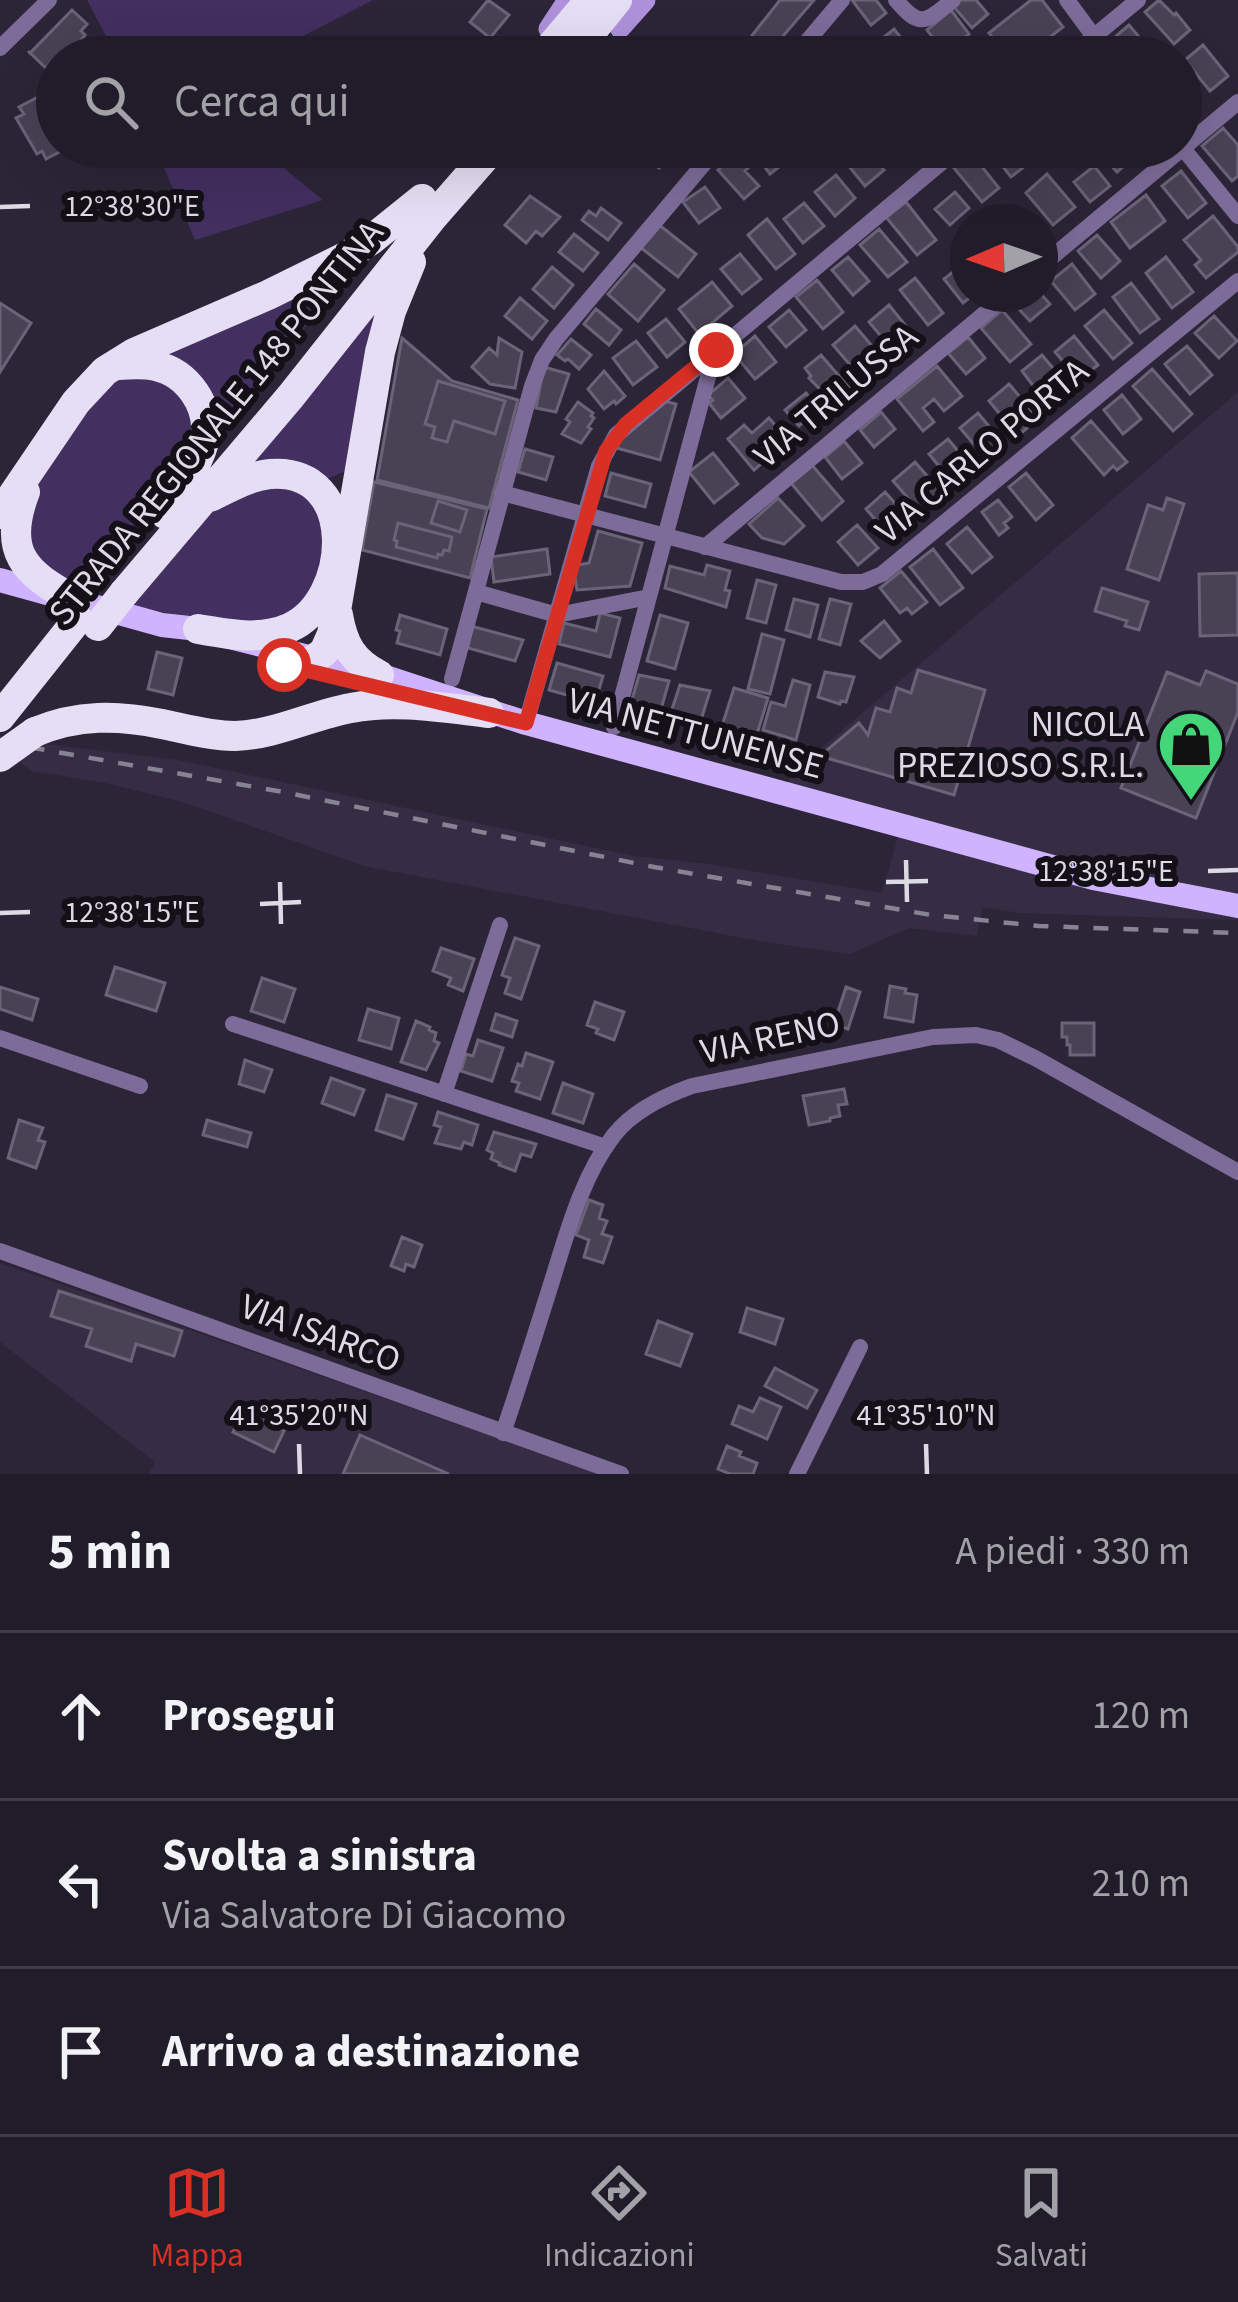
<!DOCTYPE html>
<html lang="it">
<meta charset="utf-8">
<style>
:root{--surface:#211c29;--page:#292531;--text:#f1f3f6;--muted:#a2a1a8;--line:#3e3a46;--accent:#d93025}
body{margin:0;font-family:"Source Sans 3",sans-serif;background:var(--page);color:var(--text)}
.compass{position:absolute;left:950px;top:204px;width:108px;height:108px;border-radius:50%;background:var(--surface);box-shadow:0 12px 48px #0002;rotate:268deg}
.stop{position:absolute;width:36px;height:36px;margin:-27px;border:9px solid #d93025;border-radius:50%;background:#fff}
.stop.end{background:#d93025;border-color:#fff;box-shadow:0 3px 12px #0008}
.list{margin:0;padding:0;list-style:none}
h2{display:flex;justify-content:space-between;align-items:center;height:156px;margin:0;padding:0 48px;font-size:51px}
h2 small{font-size:39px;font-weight:400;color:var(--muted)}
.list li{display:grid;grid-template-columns:78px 1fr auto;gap:36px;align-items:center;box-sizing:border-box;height:168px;padding:0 48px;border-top:3px solid var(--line)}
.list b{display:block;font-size:45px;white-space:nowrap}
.list p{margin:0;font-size:39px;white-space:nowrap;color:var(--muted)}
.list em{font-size:39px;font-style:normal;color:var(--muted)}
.icon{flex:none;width:66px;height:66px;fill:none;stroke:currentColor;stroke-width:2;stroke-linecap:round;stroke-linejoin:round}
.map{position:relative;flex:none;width:1238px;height:1474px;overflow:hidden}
.search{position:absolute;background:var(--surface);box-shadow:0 12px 48px #0002;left:36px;right:36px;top:36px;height:132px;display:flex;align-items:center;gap:30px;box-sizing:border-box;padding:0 42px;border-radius:66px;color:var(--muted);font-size:45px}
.sheet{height:660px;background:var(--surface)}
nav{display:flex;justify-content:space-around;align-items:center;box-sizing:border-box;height:168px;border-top:3px solid var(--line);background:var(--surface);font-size:33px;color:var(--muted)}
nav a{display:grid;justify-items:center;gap:6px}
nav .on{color:var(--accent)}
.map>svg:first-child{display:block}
.built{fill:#362d45}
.green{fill:#432f60}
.building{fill:#494255;stroke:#6b6479;stroke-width:3}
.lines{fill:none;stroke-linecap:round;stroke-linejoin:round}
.street{stroke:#7d6c99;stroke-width:16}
.secondary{stroke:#ae91da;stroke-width:21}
.primary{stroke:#d0b3fe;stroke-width:24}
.highway{stroke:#e6def4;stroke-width:30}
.rail{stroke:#888392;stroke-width:4.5;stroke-dasharray:15 15;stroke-linecap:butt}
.highway-bridge{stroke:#e6def4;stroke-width:30}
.route{stroke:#d93025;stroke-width:15}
.ticks{fill:none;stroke:#ddd9e5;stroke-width:4.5}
.labels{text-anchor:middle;stroke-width:12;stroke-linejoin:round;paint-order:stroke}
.street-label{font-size:36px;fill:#ddd9e5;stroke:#131018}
.poi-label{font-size:36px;fill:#ddd9e5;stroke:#131018;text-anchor:end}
.ticks-label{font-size:30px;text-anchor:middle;fill:#ddd9e5;stroke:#131018;stroke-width:12;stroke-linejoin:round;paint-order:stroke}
</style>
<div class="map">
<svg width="1238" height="1474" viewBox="0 0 1238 1474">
<rect width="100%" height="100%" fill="#2c2537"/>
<path class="built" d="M1238 392V920L1019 913 982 907 977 936 909 928 850 954 759 941 364 866 183 802 105 783 32 771 13 758 0 756V736L37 743 178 760 634 856 708 864 882 893 898 836 781 804 790 775Z
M0 1263 599 1474H149L155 1462 0 1342Z"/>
<path class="green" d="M87 0H373L262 57H117Z
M155 147H258L323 200 195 240Z
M355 265 208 447 153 347Z
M385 288 348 470 322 481 251 465Z
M161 373C170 384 185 397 190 410 205 457 109 552 79 587H66L28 548 38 480 108 379Z
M285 478 323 507 321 576 289 618 239 629 132 605 211 508Z"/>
<path class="building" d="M488 0 509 15 490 38 470 22Z
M780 0H814L765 57H735Z
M852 0H876L886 13 871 25Z
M960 0H976L988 14 972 28 953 6Z
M1031 0H1042L1063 27 1024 57H1008L989 33Z
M1159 0 1174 15 1176 13 1190 30 1174 44 1145 12Z
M72 10 87 24 81 31 85 35 68 57H57V66L52 61 46 68 28 51 30 53Z
M951 10 969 34 945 53 927 30Z
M1129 25 1154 55 1151 57H1128L1119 47 1121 45 1115 37Z
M894 29 905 43 909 40 921 56 892 57 879 41Z
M1203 45 1228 76 1210 91 1185 60Z
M38 97 57 129V147L65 149 46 159 42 151 37 154 16 118 24 114 19 107Z
M1223 128 1238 145V176L1232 181 1202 146Z
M648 147H669L673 151 659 168 643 154Z
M750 147H780L789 159 770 174Z
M848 147H865L884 170 865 186 839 154Z
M987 147H1024L1034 159 1011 177Z
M1095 147H1128L1136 155 1117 172Z
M970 152 999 188 982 202 953 167Z
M736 154 748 168 745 171 759 186 744 199 718 170Z
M1094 166 1110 186 1090 202 1074 182Z
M1181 171 1206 203 1188 218 1162 186Z
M1047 174 1075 207 1053 225 1026 193Z
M836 175 855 198 835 216 815 192Z
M705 187 720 208 699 223 683 202Z
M955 192 969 208 950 225 935 209Z
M1146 195 1165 221 1130 248 1111 222Z
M530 196 560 217 542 236 536 231 526 243 505 225Z
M906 202 936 240 917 255 886 217Z
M804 203 824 226 803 243 784 219Z
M601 208 621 223 608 240 582 220 589 211 596 216Z
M1213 216 1238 247V252L1206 278 1195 265 1201 260 1184 240Z
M767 219 795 254 776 269 748 235Z
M658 224 696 254 678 277 640 247Z
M879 229 907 262 888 277 860 245Z
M574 234 598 253 583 271 559 252Z
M1097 235 1120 261 1101 278 1078 251Z
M740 254 761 279 742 294 721 269Z
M848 257 869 281 853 295 832 270Z
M1166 257 1193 292 1172 308 1146 273Z
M634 264 664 290 638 321 608 294Z
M963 264 968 270V294H975L963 303 944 279Z
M1072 264 1095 294 1075 310 1051 281Z
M552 267 573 285 554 308 533 289Z
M915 278 943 313 928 325 900 290Z
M817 280 843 312 823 329 796 297Z
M712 282 732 306 699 334 679 309Z
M1131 283 1159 319 1140 333 1113 297Z
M1040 293 1050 304 1030 321 1014 304 1025 294Z
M520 298 547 321 532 339 505 316Z
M0 303 31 323 0 372Z
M889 305 914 336 894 352 869 322Z
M596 309 621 330 609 345 584 324Z
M789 310 806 330 786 347 769 327Z
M1002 310 1031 344 1010 362 981 328Z
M1104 310 1132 343 1113 359 1085 326Z
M1214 316 1237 341 1219 358 1195 333Z
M666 319 685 342 667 357 648 333Z
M855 326 884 360 862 379 833 345Z
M755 336 776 362 755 379 734 354Z
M1074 336 1098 365 1079 380 1055 352Z
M968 337 985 358 966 374 948 353Z
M402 338 452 381 518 400 489 508 377 480Z
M499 338 522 352 515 388 490 384 472 367 489 348 497 355Z
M571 339 591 355 579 369 568 359 565 361 557 355Z
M636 341 657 367 633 385 613 358Z
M1187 346 1212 375 1190 394 1165 364Z
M821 355 850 389 835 405 809 378 811 376 805 368Z
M1042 355 1062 379 1041 396 1022 371Z
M937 366 962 396 944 411 934 399 923 408 934 422 923 431 897 399Z
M544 367 569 374 556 412 536 408Z
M1152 369 1192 414 1173 431 1133 386Z
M604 371 625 396 616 404 614 401 604 409 588 389Z
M728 378 745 398 721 418 709 403 713 400 708 395Z
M438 381 505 401 495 434 454 421 447 442 432 438 435 427 425 424Z
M1009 384 1038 418 1018 436 989 401Z
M806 393 819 409 799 426 785 410Z
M1122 395 1141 419 1123 434 1104 410Z
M664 401 676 404 660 460 613 447Z
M578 402 593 413 591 416 594 418 588 427 591 429 581 443 562 434 570 422 566 419Z
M881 412 895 429 874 447 860 430Z
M978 413 1001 441 983 455 960 428Z
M769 418 788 440 754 470 728 439 744 425 752 433Z
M1091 421 1127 462 1117 470 1113 466 1104 475 1072 438Z
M948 439 974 470 955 486 929 454Z
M844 441 862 463 842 479 825 457Z
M525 449 553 457 546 480 518 472Z
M713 453 738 484 714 503 689 472Z
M915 462 942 493 920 512 893 481Z
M811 464 843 501 822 520 790 482Z
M611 473 651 484 645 507 605 496Z
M1026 473 1053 505 1036 520 1009 487Z
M374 482 487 509 470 578 362 550Z
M885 492 912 522 892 539 866 509Z
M778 498 804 526 784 544 762 538 749 524Z
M1167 498 1184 504 1159 580 1127 569 1148 505 1163 510Z
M998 500 1012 517 1004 523 1008 528 999 535 982 512Z
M438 501 467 510 460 532 431 523Z
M398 523 452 537 449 551 444 550 442 555 438 554 437 558 396 547 397 541 394 540Z
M857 525 878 548 858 565 838 542Z
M967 527 992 557 972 573 947 544Z
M598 531 642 543 630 586 577 590 573 566 589 563Z
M547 549 550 574 494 582 491 557Z
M933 549 963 588 940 605 910 567Z
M707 565 730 571 725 590 730 591 726 607 665 588 670 566 704 575Z
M901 571 927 602 912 614 907 608 900 613 880 588Z
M1238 573V635L1200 636 1199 574Z
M757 580 776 585 766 623 747 618Z
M1102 588 1148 602 1139 630 1125 626 1127 621 1095 611Z
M794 599 818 605 810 637 786 630Z
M830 599 851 604 840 645 819 639Z
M600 613 620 618 610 657 559 644 564 623 596 631Z
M400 615 447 629 440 655 397 643 400 631 396 630Z
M660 615 688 623 675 669 647 661Z
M884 621 900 641 880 658 861 641Z
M471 626 523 640 515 661 468 648Z
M762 634 784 640 770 694 748 689Z
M157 652 182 658 173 695 148 689Z
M557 663 603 676 595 703 549 690Z
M918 670 985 690 954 795 820 756 859 723 868 735 876 708 890 712 897 688 911 693Z
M1206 671 1238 684V712L1196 818 1121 788 1167 672 1200 685Z
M825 672 854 677 846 702 841 701 840 704 818 697Z
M639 675 669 681 660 713 631 703Z
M793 680 810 685 796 740 763 730 771 702 785 706Z
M680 685 710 691 701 720 688 716 686 720 670 715Z
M734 688 768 698 757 734 750 732 747 743 731 738 732 733 721 729Z
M515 938 539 946 521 999 505 993 510 978 502 975Z
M441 948 474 959 463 991 448 985 451 978 433 971Z
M115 967 165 983 156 1011 106 995Z
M262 978 295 989 284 1022 251 1011Z
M890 986 906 989 905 993 917 995 913 1022 885 1017Z
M0 987 38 999 32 1020 0 1009Z
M846 987 860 992 848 1029 834 1024Z
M595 1002 624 1012 614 1040 596 1033 598 1029 587 1025Z
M368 1009 399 1018 391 1049 359 1040Z
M496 1014 517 1021 512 1037 491 1030Z
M416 1021 430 1027 429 1030 436 1033 434 1041 439 1043 426 1070 401 1062Z
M1062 1023H1094V1055H1070V1045H1067V1037H1062Z
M478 1040 503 1048 492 1081 461 1071 466 1054 473 1056Z
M526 1053 553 1062 540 1099 516 1091 519 1083 512 1081 518 1064 522 1066Z
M245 1060 272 1070 264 1092 239 1084Z
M331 1078 364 1090 354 1115 322 1103Z
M563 1083 593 1094 583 1123 553 1113Z
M844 1089 847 1104 838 1105 840 1116 830 1118V1121L809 1125 803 1096Z
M387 1095 416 1104 403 1139 376 1130Z
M438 1112 478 1125 472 1145 464 1142 461 1149 435 1143 441 1127 434 1125Z
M19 1120 43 1128 38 1140 45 1142 36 1168 8 1158Z
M207 1120 251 1133 247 1147 203 1135Z
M494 1132 536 1144 531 1157 521 1154 515 1171 499 1165 500 1163 491 1159 493 1153 487 1150Z
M589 1200 603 1205 599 1218 607 1221 602 1234 612 1237 603 1263 584 1257 589 1240 576 1235Z
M402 1237 422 1245 414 1267 406 1264 404 1271 391 1266Z
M59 1291 182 1331 174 1356 136 1344 131 1361 86 1346 92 1329 51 1316Z
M747 1308 783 1319 775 1344 740 1332Z
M658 1321 692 1334 680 1366 646 1354Z
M775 1368 817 1390 807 1408 765 1386Z
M760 1398 781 1407 767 1439 732 1424 739 1406 753 1412Z
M244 1411 284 1431 274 1452 233 1432Z
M360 1435 449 1474H343Z
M727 1446 741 1452 739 1456 757 1463 753 1474H730L718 1469Z"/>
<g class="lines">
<path class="street" d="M896 0C920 29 926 22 953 0
M1067 0 1109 57
M0 48 49 0
M794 57 842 0
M1069 57 1138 0
M1181 146 1238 216
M1040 267 1238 102
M502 493 841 582H863L882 574 1238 281
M705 547 1008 294
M476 592 557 615 649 597
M452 679 532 386 542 360 556 339 718 147
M526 723 599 466 616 435 960 147
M614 727 715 351
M233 1024 606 1147
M0 1038 140 1086
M444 1094 500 925
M0 1251 621 1474
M503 1433C520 1383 536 1332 552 1281 567 1233 582 1176 614 1135 633 1111 664 1096 692 1086L933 1037 976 1035 998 1040 1035 1058 1238 1172
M797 1474 860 1347"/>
<path class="secondary" d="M620 28 645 0
M549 29 568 0"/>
<path class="primary" d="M0 580 162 625 198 629 379 675 526 723 1093 878 1238 906"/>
<path class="highway" d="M542 57 590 0
M571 57 617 0
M118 365C131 364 144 363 156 366 188 373 211 407 205 438 199 466 179 491 165 514
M25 492C2 552 24 573 75 600
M0 514 76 402 105 371 134 353 268 295 347 256 371 240 422 199
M124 593 291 396 432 218 494 147
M338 615C343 644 352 661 379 675
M198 629C229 634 258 641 289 628 352 601 360 467 270 474 249 476 229 488 210 497
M314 659 324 652 332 634 380 352 391 311 411 262
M0 717 78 619
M35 732C78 714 118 715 162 724 186 729 210 736 235 736 275 735 312 715 351 708 395 699 445 708 489 713"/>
<path class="rail" d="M0 742 283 792 654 867 931 915 1039 926 1238 933"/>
<path class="highway-bridge" d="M98 626 124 593
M0 757 35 732"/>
</g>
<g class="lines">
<path class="route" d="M284 665 526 723 606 451 626 424 716 350"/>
</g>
<path class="ticks" d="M0 207 30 206M906 860 907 902M1208 871 1238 870M280 882 281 924M886 882 928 881M260 904 301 902M0 913 30 912M299 1444 300 1474M926 1444 927 1474"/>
<defs>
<symbol id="shop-pin" viewBox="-11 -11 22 30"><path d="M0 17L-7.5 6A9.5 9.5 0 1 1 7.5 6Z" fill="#44d77a" stroke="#131018"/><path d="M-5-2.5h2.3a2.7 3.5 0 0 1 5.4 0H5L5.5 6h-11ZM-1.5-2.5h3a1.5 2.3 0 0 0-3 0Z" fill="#111"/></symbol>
</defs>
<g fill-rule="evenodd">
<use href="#shop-pin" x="1153" y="706" width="76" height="104"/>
</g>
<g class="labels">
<g class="street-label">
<text transform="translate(835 395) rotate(-40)" y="13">VIA TRILUSSA</text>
<text transform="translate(215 422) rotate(-51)" y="13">STRADA REGIONALE 148 PONTINA</text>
<text transform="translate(981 450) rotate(-40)" y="13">VIA CARLO PORTA</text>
<text transform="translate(696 732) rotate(15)" y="13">VIA NETTUNENSE</text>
<text transform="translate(770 1036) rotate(-12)" y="13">VIA RENO</text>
<text transform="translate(321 1332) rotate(20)" y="13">VIA ISARCO</text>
</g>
<g class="poi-label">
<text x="1144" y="736">NICOLA<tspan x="1144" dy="41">PREZIOSO S.R.L.</tspan></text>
</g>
</g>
<g class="ticks-label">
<text x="132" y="216">12°38'30"E</text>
<text x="1106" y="881">12°38'15"E</text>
<text x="132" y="922">12°38'15"E</text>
<text x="299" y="1425">41°35'20"N</text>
<text x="926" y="1425">41°35'10"N</text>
</g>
</svg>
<svg class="compass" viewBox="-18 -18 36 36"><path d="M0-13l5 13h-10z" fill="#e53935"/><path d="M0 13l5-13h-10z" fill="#a2a1a8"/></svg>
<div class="stop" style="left:284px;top:665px"></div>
<div class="stop end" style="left:716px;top:350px"></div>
<div class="search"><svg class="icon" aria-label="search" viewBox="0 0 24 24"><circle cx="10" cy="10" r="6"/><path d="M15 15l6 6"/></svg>Cerca qui</div>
</div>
<section class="sheet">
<h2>5 min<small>A piedi · 330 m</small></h2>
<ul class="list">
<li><svg class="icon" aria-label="ahead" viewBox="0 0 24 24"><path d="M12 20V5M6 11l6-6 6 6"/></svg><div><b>Prosegui</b></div><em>120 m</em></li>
<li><svg class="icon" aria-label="left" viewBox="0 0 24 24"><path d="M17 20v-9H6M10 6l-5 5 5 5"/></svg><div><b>Svolta a sinistra</b><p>Via Salvatore Di Giacomo</p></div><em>210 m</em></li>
<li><svg class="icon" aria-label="arrive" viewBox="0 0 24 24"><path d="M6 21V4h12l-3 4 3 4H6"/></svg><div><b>Arrivo a destinazione</b></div></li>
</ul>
</section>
<nav>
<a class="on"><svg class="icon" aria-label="map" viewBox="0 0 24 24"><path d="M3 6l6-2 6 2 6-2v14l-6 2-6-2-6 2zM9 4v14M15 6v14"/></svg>Mappa</a>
<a><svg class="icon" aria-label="directions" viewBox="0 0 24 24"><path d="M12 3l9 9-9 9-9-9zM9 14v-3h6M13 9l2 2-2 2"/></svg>Indicazioni</a>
<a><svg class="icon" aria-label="saved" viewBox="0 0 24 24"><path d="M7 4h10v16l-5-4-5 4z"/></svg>Salvati</a>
</nav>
